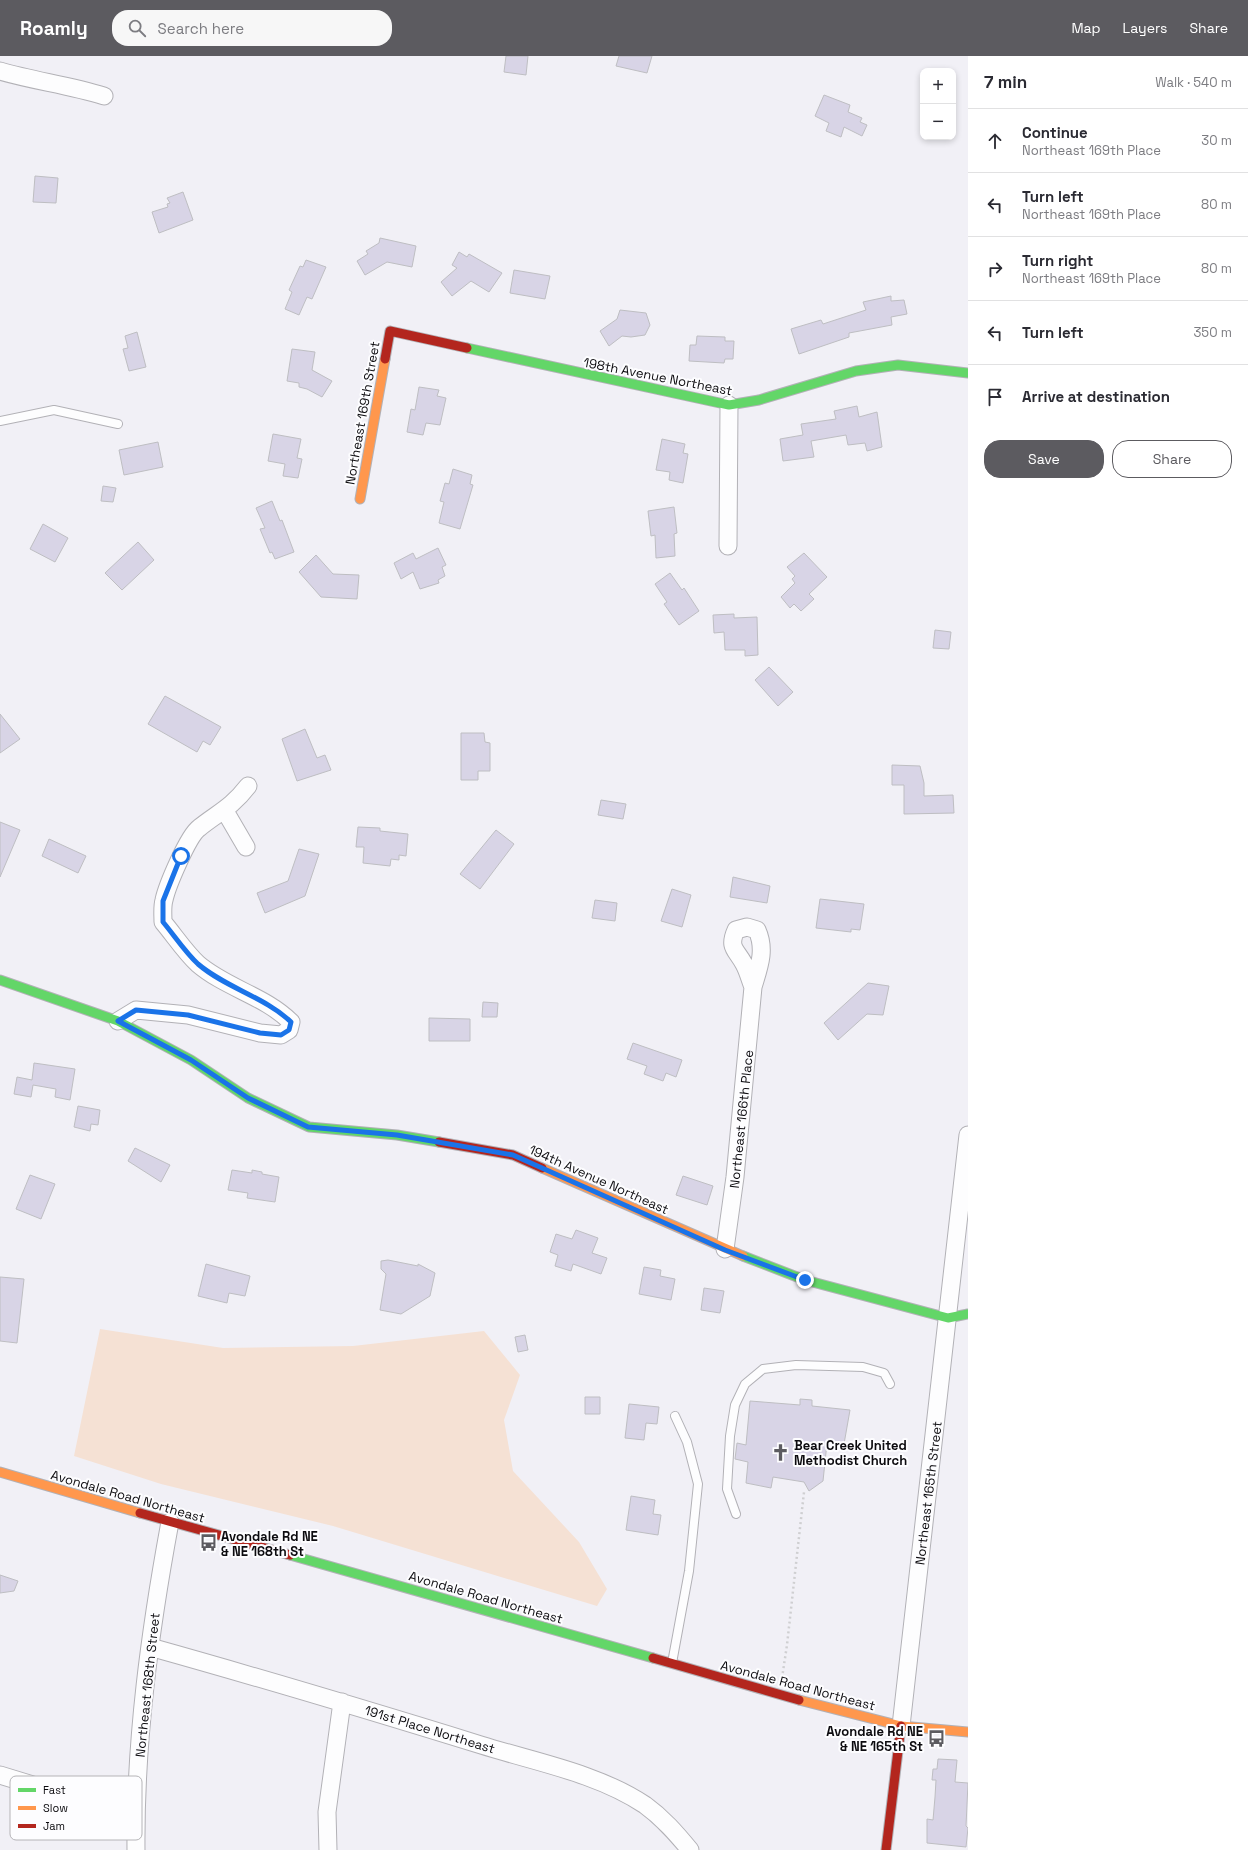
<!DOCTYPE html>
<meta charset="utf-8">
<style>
:root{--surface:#fff;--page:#f7f7f7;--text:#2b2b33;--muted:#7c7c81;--line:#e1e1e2;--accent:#5c5b60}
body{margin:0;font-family:"Space Grotesk",sans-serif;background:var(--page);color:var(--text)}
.controls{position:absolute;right:12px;top:12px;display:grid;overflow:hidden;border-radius:8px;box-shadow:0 2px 6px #0003}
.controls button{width:36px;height:36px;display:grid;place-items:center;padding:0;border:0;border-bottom:1px solid var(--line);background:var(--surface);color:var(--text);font:20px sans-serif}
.stop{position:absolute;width:12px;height:12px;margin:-9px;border:3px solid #1a73e8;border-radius:50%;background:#fff}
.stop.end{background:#1a73e8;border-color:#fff;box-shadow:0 1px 4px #0008}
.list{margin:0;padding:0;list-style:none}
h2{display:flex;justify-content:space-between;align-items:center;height:52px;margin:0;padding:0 16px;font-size:17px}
h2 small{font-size:13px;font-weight:400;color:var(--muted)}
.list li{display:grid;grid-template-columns:26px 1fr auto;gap:12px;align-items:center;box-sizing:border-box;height:64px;padding:0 16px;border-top:1px solid var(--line)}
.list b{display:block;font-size:15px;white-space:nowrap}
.list p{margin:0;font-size:13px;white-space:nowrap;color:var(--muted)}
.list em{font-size:13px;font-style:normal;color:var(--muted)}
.actions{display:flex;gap:8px;padding:12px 16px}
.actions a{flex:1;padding:9px 0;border:1px solid var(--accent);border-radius:16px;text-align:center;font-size:14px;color:var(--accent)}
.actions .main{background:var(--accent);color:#fff}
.icon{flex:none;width:22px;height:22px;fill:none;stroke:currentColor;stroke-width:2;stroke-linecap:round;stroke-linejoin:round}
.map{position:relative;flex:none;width:968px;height:1794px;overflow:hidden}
header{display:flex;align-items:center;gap:24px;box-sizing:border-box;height:56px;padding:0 20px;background:var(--accent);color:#fff}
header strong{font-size:19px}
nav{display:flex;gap:22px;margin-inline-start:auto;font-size:14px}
.search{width:280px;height:36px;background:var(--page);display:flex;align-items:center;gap:10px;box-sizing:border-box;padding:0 14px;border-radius:16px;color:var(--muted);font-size:15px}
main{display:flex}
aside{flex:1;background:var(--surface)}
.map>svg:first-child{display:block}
.green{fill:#f5e1d4}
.building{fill:#d8d4e6;stroke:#bebec2}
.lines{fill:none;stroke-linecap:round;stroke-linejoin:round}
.lane-casing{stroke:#b2b1b6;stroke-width:10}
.street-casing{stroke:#b2b1b6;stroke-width:19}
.fast-casing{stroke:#b2b1b6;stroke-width:11}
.slow-casing{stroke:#b2b1b6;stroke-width:11}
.jam-casing{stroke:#b2b1b6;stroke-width:11}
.path{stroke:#cfcfd1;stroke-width:2.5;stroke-dasharray:2 3;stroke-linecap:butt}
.lane{stroke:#fdfdfe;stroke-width:8}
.street{stroke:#fdfdfe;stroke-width:17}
.fast{stroke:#63d668;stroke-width:9}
.slow{stroke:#ff974d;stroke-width:9}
.jam{stroke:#b3261e;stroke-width:9}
.route{stroke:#1a73e8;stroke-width:5}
.labels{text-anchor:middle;stroke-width:4;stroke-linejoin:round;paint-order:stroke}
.street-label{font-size:13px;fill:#0c0b0f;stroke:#fdfdff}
.poi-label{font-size:13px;font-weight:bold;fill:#0c0b0f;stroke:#fdfdff;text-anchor:start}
.key{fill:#fdfdff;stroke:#b5b4b7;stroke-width:1}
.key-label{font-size:11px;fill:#0c0b0f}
</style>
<header>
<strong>Roamly</strong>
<div class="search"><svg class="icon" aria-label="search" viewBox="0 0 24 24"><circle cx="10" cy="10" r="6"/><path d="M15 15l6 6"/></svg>Search here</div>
<nav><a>Map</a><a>Layers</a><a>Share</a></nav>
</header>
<main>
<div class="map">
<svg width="968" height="1794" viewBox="0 0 968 1794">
<rect width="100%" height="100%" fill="#f1f0f6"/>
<path class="green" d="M100 1273 223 1292 353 1290 484 1275 520 1319 504 1364 513 1415 579 1486 607 1533 597 1550 333 1470 161 1428 74 1400Z"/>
<path class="building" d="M506 0H528L526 19 504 16Z
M619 0H652L647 17 616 10Z
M824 39 850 49 848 56 862 62 860 66 867 69 862 80 844 71 841 81 826 75 829 67 815 60Z
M35 120 58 122 56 147 33 146Z
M183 136 193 164 159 177 152 156 168 151 167 148 170 147 167 142Z
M380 182 416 190 412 211 387 206 365 219 357 205 368 198 366 195 379 187Z
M459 196 467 201 469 198 502 217 489 236 471 225 452 240 441 226 457 212 452 209Z
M306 204 326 211 312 243 307 241 299 259 285 253 292 236 289 234 300 210 303 211Z
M514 214 550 220 545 243 510 237Z
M891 240V245L904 244 907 258 891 261 892 269 849 277V281L799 298 791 273 821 264 823 268 866 254 863 246Z
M620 254 646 257 650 269 645 279 631 281 622 280 609 290 600 275 617 263Z
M137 276 146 311 129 315 123 293 128 292 125 280Z
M697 280 725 281V285H734L733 303H725L724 307 689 305 690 289H696Z
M292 293 315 296 312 314 332 325 322 341 307 333 299 331V327L287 325Z
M419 331 439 334 437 340 446 342 440 369 426 367 423 379 407 376 411 353 415 354Z
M857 350 859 361 877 356 882 391 867 395 865 387 848 389 846 379 811 385 814 401 783 405 780 383 803 379 801 368 836 363 834 355Z
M273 378 301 383 297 402 302 403 298 422 283 420 285 408 268 405Z
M662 383 685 388 683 397 688 398 683 427 669 424 670 416 656 414Z
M158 386 163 411 124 419 119 394Z
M453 413 472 419 470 428 473 429 460 473 439 467 444 446 440 445 445 427 449 428Z
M103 430 116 432 113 446 101 445Z
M272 445 280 465 282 464 294 496 275 503 272 496 270 497 260 473 265 472 256 452Z
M674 451 677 477 674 478 675 500 656 502 655 479 651 480 648 455Z
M43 468 68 482 55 506 30 493Z
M138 486 154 504 122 534 105 517Z
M438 492 446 509 442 511 445 520 438 524 439 527 420 533 413 516 401 523 394 507 413 497 416 503Z
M804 497 827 521 809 538 814 543 801 555 794 548 790 552 781 541 795 527 792 523 795 520 787 511Z
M316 499 333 518 359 519 357 543 321 541 299 516Z
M670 517 682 534 684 532 699 555 679 569 664 548 667 546 655 528Z
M734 558V562L757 561 758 599 745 600V594H725L724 576 714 577 713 559Z
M935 574 951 576 949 593 933 592Z
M769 611 793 636 778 650 755 624Z
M165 640 221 671 210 689 203 685 197 696 148 668Z
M0 658 20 683 0 697Z
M305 673 317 702 325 699 331 714 297 725 282 683Z
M461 677H484L485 686 490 687V715H478V724H461Z
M892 709 920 710 924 727V740L953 739 954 757 904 758V729H892Z
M601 744 626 748 623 763 598 759Z
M0 766 20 774 0 821Z
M358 771 380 772V775L408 778 406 800 399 799V804L391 803 390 810 363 807 364 791H356Z
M496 774 514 788 480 833 460 818Z
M49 783 86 800 78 817 42 800Z
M299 793 319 798 305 840 265 857 257 837 288 825Z
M733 821 770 830 767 847 730 841Z
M672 833 691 839 682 871 661 865Z
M820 843 864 848 860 874 851 873V876L816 872Z
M595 844 617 847 615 865 592 862Z
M868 927 889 930 883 959 867 958 838 984 824 967Z
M483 946 498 947 497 961H482Z
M429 962 470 963V985H429Z
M633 987 682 1004 676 1021 666 1017 663 1025 644 1018 647 1010 627 1003Z
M34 1007 75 1013 70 1044 55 1041 56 1033 33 1029 31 1041 14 1038 17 1021 32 1024Z
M78 1050 100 1054 98 1069 91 1068 90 1075 74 1071Z
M135 1092 170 1109 161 1126 128 1105Z
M232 1114 252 1117V1114L262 1116V1118L279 1121 275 1146 247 1142 248 1137 228 1134Z
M30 1119 55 1128 41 1163 16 1153Z
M683 1120 713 1130 707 1149 676 1139Z
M576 1174 598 1182 592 1197 607 1202 601 1218 573 1208 571 1215 555 1210 558 1199 550 1196 556 1178 572 1183Z
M388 1204 418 1210V1208L435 1217 430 1240 401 1258 380 1254 386 1218 381 1213V1205Z
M206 1208 250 1220 245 1240 229 1237 227 1247 198 1240Z
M644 1211 661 1214 660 1220 675 1223 671 1244 639 1238Z
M0 1221 24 1223 17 1287 0 1285Z
M704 1232 724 1235 720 1257 701 1254Z
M525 1279 528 1294 518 1296 515 1281Z
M585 1341H600V1358H585Z
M800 1343 812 1344V1350L850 1354 844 1388 827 1387 823 1425 809 1435 804 1426 773 1421 771 1432 746 1427 748 1406 735 1403 737 1387 746 1389 750 1345 800 1349Z
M629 1348 659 1351 657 1368 646 1367 644 1384 625 1382Z
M631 1440 655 1444 653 1458 661 1459 658 1479 626 1474Z
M0 1519 18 1525 14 1535 0 1537Z
M938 1703 957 1704 955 1726 968 1727 966 1770 968 1772 966 1791 927 1787V1763L933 1764 935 1741 936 1724H932L933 1713H937Z"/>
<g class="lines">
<defs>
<path id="lane" d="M0 365 54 354 118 368
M736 1458 727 1433 730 1380 735 1349 745 1328 763 1313 796 1309 863 1311 884 1317 890 1328
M672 1607 689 1515 698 1428 687 1386 675 1360"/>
<path id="street" d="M0 15C34 25 69 29 104 40
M728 490 729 349
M225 755 246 791
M118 965 136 954 188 959 260 977 281 979 289 974 291 966C265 940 226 932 198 908 185 896 174 879 163 866 163 859 162 851 164 844 167 830 188 780 199 772 219 756 231 752 248 730
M725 1193 735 1121 753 931C759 911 766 894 757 874L747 871 736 874C728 892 736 893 744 908 748 915 750 924 753 931
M150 1591C261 1622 371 1655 481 1689 535 1706 597 1717 645 1749 663 1762 676 1777 690 1794
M901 1670 968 1079
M0 1719 59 1737 136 1747
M136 1794C135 1684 150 1574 170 1466
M328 1794 327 1756 342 1646"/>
<path id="fast" d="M467 292 729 349 759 344 856 315 898 309 968 317
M0 924 118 965 191 1004 248 1042 309 1071 397 1079 439 1086
M743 1200 805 1224 948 1262 968 1258
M290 1499 653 1602"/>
<path id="slow" d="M360 443 385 303
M542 1112 743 1200
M0 1416 140 1457
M799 1644 901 1670 968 1676"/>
<path id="jam" d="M385 303 390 275 467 292
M439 1086 513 1099 542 1112
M140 1457 290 1499
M653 1602 799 1644
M886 1794 901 1670"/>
</defs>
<use href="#lane" class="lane-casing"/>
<use href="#street" class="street-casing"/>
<use href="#fast" class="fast-casing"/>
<use href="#slow" class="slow-casing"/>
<use href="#jam" class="jam-casing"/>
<path class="path" d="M782 1622 787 1589 804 1436"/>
<use href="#lane" class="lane"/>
<use href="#street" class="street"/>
<use href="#fast" class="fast"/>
<use href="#slow" class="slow"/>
<use href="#jam" class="jam"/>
</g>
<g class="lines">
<path class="route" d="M181 800 163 845V866C174 879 185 896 198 908 226 932 265 941 291 966L289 974 281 979 260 977 188 959 136 954 118 965 191 1004 248 1042 308 1071 397 1079 513 1099 725 1194 805 1224"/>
</g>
<defs>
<symbol id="church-bare" viewBox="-9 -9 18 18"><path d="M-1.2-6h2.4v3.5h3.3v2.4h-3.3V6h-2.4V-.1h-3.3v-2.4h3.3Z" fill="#5c5b60" stroke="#fdfdff" stroke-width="2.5" paint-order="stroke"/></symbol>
<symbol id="bus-bare" viewBox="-9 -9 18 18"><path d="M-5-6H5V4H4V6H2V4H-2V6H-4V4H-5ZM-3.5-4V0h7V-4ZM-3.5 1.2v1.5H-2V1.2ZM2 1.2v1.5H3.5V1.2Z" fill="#5c5b60" stroke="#fdfdff" stroke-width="2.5" paint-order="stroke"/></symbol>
</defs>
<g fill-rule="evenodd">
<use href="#church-bare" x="768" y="1384" width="25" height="25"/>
<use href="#bus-bare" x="196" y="1474" width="25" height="25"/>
<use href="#bus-bare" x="924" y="1670" width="25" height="25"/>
</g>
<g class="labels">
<g class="street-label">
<text transform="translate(658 320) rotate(11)" y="5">198th Avenue Northeast</text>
<text transform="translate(362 357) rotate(-80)" y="5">Northeast 169th Street</text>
<text transform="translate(741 1063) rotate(-84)" y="5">Northeast 166th Place</text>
<text transform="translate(599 1123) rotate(24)" y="5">194th Avenue Northeast</text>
<text transform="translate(928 1437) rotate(-83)" y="5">Northeast 165th Street</text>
<text transform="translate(128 1440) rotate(16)" y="5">Avondale Road Northeast</text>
<text transform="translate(486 1541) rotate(16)" y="5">Avondale Road Northeast</text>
<text transform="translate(147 1629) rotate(-84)" y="5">Northeast 168th Street</text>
<text transform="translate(798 1629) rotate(15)" y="5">Avondale Road Northeast</text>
<text transform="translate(430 1673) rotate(17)" y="5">191st Place Northeast</text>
</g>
<g class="poi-label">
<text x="794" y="1394">Bear Creek United<tspan x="794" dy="15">Methodist Church</tspan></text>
<text x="221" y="1485">Avondale Rd NE<tspan x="221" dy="15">&amp; NE 168th St</tspan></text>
<text x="923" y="1680" text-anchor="end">Avondale Rd NE<tspan x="923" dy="15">&amp; NE 165th St</tspan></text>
</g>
</g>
<rect x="10" y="1720" width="132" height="64" rx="6" class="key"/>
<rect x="18" y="1732" width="18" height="4" fill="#63d668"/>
<rect x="18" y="1750" width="18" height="4" fill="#ff974d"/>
<rect x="18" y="1768" width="18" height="4" fill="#b3261e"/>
<g class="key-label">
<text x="43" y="1738">Fast</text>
<text x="43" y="1756">Slow</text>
<text x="43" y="1774">Jam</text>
</g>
</svg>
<div class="controls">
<button>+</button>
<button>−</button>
</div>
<div class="stop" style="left:181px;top:800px"></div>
<div class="stop end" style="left:805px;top:1224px"></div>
</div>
<aside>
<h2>7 min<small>Walk · 540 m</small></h2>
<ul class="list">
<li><svg class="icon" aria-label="ahead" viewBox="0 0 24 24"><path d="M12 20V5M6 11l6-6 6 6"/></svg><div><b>Continue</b><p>Northeast 169th Place</p></div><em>30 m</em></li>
<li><svg class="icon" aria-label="left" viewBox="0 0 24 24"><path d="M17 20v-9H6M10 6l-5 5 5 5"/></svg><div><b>Turn left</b><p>Northeast 169th Place</p></div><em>80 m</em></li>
<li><svg class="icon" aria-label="right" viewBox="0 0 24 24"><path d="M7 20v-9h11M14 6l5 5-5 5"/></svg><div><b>Turn right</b><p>Northeast 169th Place</p></div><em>80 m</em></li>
<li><svg class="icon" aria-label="left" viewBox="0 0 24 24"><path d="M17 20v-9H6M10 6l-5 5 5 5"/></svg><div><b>Turn left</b></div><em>350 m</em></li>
<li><svg class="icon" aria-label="arrive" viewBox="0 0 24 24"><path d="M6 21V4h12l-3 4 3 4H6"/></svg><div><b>Arrive at destination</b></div></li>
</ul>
<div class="actions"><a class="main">Save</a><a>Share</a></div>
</aside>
</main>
